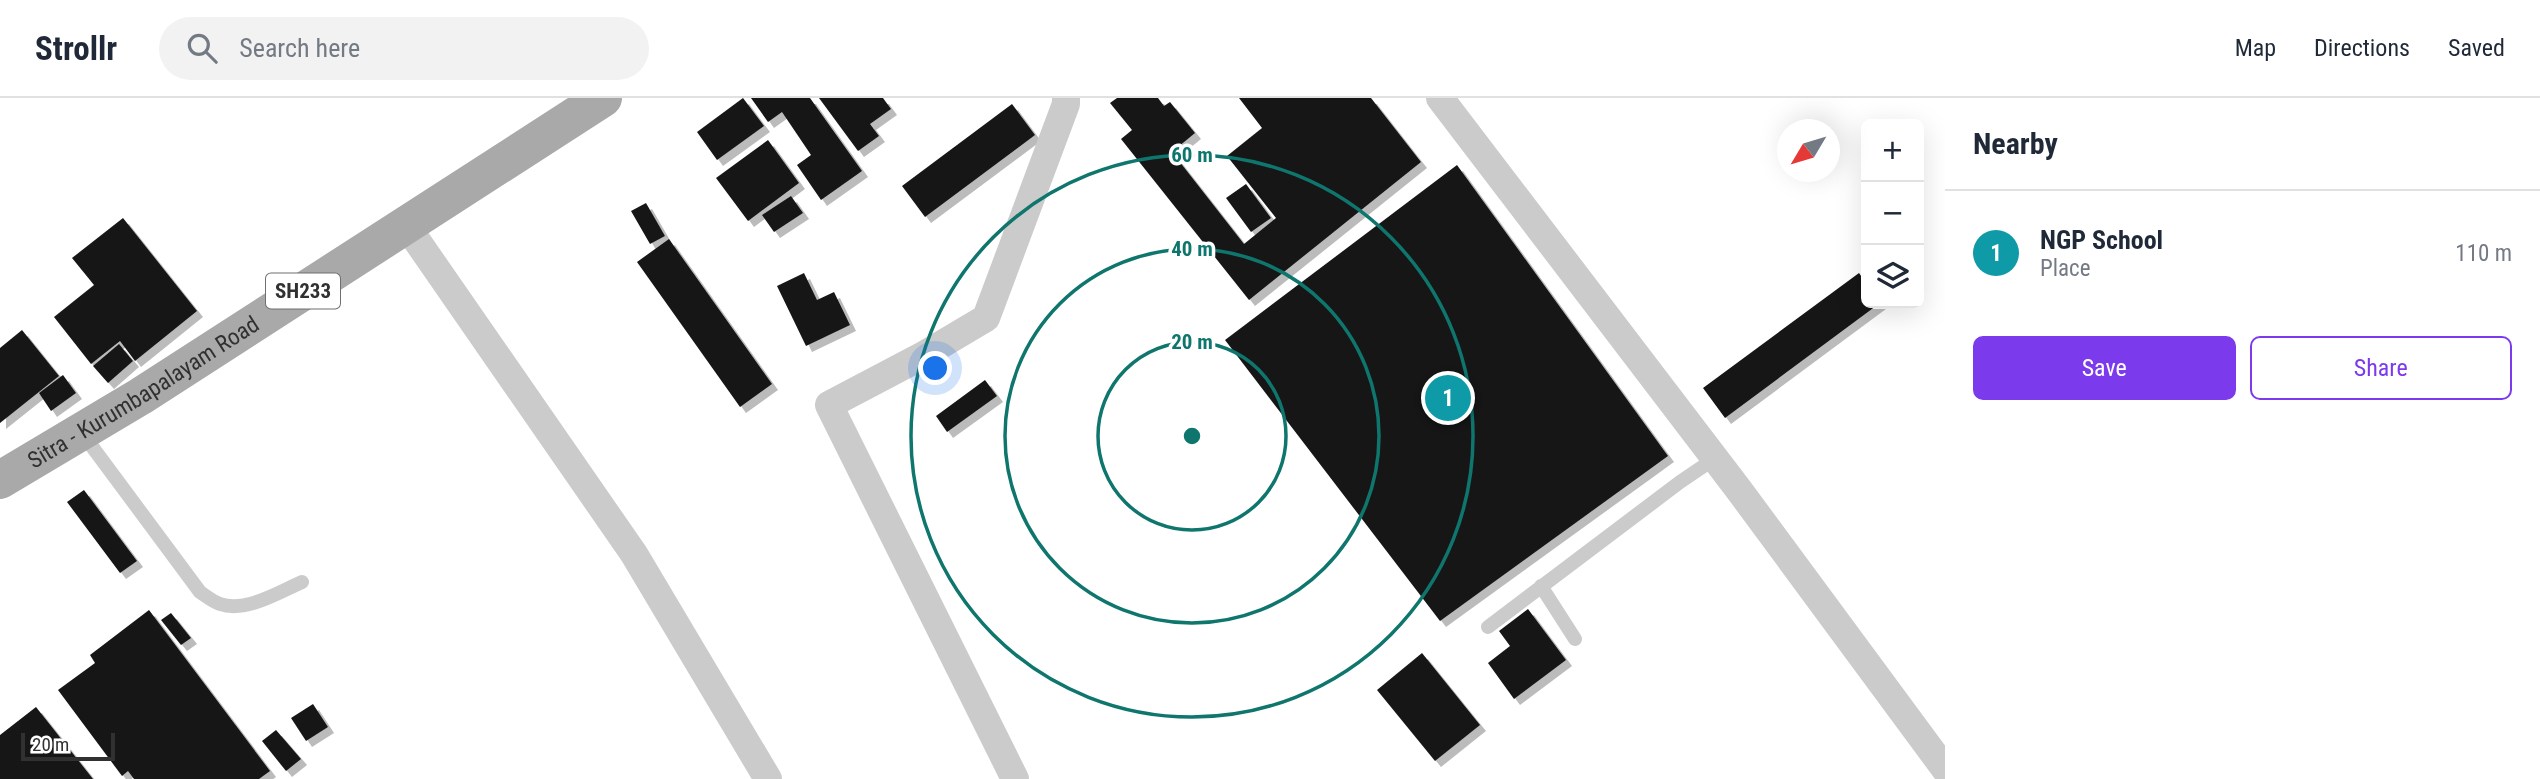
<!DOCTYPE html>
<meta charset="utf-8">
<style>
:root{--surface:#fff;--page:#f2f2f3;--text:#1f2937;--muted:#747a83;--line:#e0e1e3;--accent:#7c3aed}
body{margin:0;font-family:"Roboto Condensed",sans-serif;background:var(--page);color:var(--text)}
.controls{position:absolute;right:21px;top:21px;display:grid;overflow:hidden;border-radius:10px;box-shadow:0 7px 28px #0002}
.controls button{width:63px;height:63px;display:grid;place-items:center;padding:0;border:0;border-bottom:2px solid var(--line);background:var(--surface);color:var(--text);font:35px sans-serif}
.compass{position:absolute;left:1777px;top:21px;width:63px;height:63px;border-radius:50%;background:var(--surface);box-shadow:0 7px 28px #0002;rotate:232deg}
.scale{position:absolute;left:21px;bottom:18px;width:94px;box-sizing:border-box;padding-left:7px;border:4px solid #313131;border-top:0;font-size:19px;line-height:24px;white-space:nowrap;color:#313131;-webkit-text-stroke:5px #fff;paint-order:stroke}
.you{position:absolute;left:936px;top:271px;width:24px;height:24px;margin:-18px;border:5px solid #fff;border-radius:50%;background:#1a73e8;box-shadow:0 0 0 10px #1a73e833}
.badge{display:grid;place-items:center;width:46px;height:46px;border-radius:50%;background:var(--accent);color:#fff;font-size:23px;font-weight:700}
.pin{position:absolute;translate:-50% -50%;border:4px solid #fff;box-shadow:0 2px 7px #0006}
.list{margin:0;padding:0;list-style:none}
h2{display:flex;justify-content:space-between;align-items:center;height:91px;margin:0;padding:0 28px;font-size:30px}
h2 small{font-size:23px;font-weight:400;color:var(--muted)}
.list li{display:grid;grid-template-columns:46px 1fr auto;gap:21px;align-items:center;box-sizing:border-box;height:126px;padding:0 28px;border-top:2px solid var(--line)}
.list b{display:block;font-size:26px;white-space:nowrap}
.list p{margin:0;font-size:23px;white-space:nowrap;color:var(--muted)}
.list em{font-size:23px;font-style:normal;color:var(--muted)}
.actions{display:flex;gap:14px;padding:21px 28px}
.actions a{flex:1;padding:16px 0;border:2px solid var(--accent);border-radius:10px;text-align:center;font-size:24px;color:var(--accent)}
.actions .main{background:var(--accent);color:#fff}
.icon{flex:none;width:38px;height:38px;fill:none;stroke:currentColor;stroke-width:2;stroke-linecap:round;stroke-linejoin:round}
.map{position:relative;flex:none;width:1945px;height:681px;overflow:hidden}
header{display:flex;align-items:center;gap:42px;box-sizing:border-box;height:98px;padding:0 35px;background:var(--surface);border-bottom:2px solid var(--line)}
header strong{font-size:33px}
nav{display:flex;gap:38px;margin-inline-start:auto;font-size:24px}
.search{width:490px;height:63px;background:var(--page);display:flex;align-items:center;gap:18px;box-sizing:border-box;padding:0 24px;border-radius:38px;color:var(--muted);font-size:26px}
main{display:flex}
aside{flex:1;background:var(--surface)}
.map>svg:first-child{display:block}
.building{fill:#181818;filter:url(#shadow)}
.lines{fill:none;stroke-linecap:round;stroke-linejoin:round}
.lane{stroke:#cbcbcb;stroke-width:14}
.street{stroke:#cbcbcb;stroke-width:28}
.primary{stroke:#a9a9a9;stroke-width:38}
.ring{fill:none;stroke:#0f766e;stroke-width:3.5}
.labels{text-anchor:middle;stroke-width:7;stroke-linejoin:round;paint-order:stroke}
.shield{fill:#fff;stroke:#6f6f6f;stroke-width:2}
.shield-label{font-size:21px;font-weight:bold;fill:#313131}
.street-label{font-size:23px;fill:#313131;stroke:#fff}
.centre{fill:#0f766e;stroke:#fff;stroke-width:3.5}
.ring-label{font-size:21px;text-anchor:middle;font-weight:bold;fill:#0f766e;stroke:#fff;stroke-width:7;stroke-linejoin:round;paint-order:stroke}
</style>
<header>
<strong>Strollr</strong>
<div class="search"><svg class="icon" aria-label="search" viewBox="0 0 24 24"><circle cx="10" cy="10" r="6"/><path d="M15 15l6 6"/></svg>Search here</div>
<nav><a>Map</a><a>Directions</a><a>Saved</a></nav>
</header>
<main>
<div class="map">
<svg width="1945" height="681" viewBox="0 0 1945 681">
<defs>
<filter id="shadow"><feDropShadow dx="6" dy="6" stdDeviation="0" flood-color="#0004"/></filter>
</defs>
<rect width="100%" height="100%" fill="#fff"/>
<path class="building" d="M743 0 764 28 717 62 697 34Z
M751 0H810L862 73 821 102 797 67 811 57 782 14 768 24Z
M819 0H883L891 11 870 26 879 38 858 53Z
M1117 0H1158L1164 8 1170 4 1195 35 1172 54 1244 146 1276 120 1227 58 1262 30 1239 0H1371L1421 64 1249 202 1121 41 1132 32 1110 5Z
M1012 6 1035 37 925 119 902 88Z
M768 42 799 85 748 123 716 80Z
M1457 67 1668 358 1440 523 1225 242Z
M1246 86 1271 120 1251 134 1226 100Z
M791 98 803 115 774 134 762 117Z
M646 105 665 138 650 146 631 113Z
M123 120 197 213 135 263 120 243 91 266 54 219 94 187 72 160Z
M669 141 772 286 740 309 637 164Z
M804 175 817 202 834 194 850 227 806 248 777 188Z
M1859 175 1866 185V205H1880L1725 320 1703 290Z
M22 232 59 278 0 325V250Z
M119 246 133 263 108 285 93 268Z
M63 277 76 295 51 313 39 295Z
M985 282 997 298 947 334 936 318Z
M84 392 137 463 120 475 67 404Z
M1528 511 1566 562 1514 601 1488 565 1510 548 1499 533Z
M149 512 270 673 259 681H134L128 673 122 678 58 592 95 565 90 557Z
M171 515 191 540 181 547 161 522Z
M1422 555 1480 627 1435 663 1377 592Z
M313 606 328 629 306 643 291 620Z
M36 609 93 681H0V637Z
M276 632 301 661 286 673 262 643Z"/>
<g class="lines">
<path class="lane" d="M82 335 200 494C206 498 213 504 220 506 246 515 279 494 302 484
M1541 488 1575 541
M1488 529 1680 384 1714 361"/>
<path class="street" d="M1440 0 1739 392 1945 671
M406 127 634 456 768 681
M1015 681 829 307 922 258 986 220 1066 6V0"/>
<path class="primary" id="s1" d="M0 382 141 298 603 0"/>
</g>
<g class="ring">
<circle cx="1192" cy="338" r="94"/>
<circle cx="1192" cy="338" r="187"/>
<circle cx="1192" cy="338" r="281"/>
</g>
<g class="labels">
<rect class="shield" x="266" y="175.5" width="74" height="35" rx="5"/>
<g class="shield-label">
<text x="303" y="200">SH233</text>
</g>
<g class="street-label">
<text dy="8" stroke="none"><textPath href="#s1" startOffset="168">Sitra - Kurumbapalayam Road</textPath></text>
</g>
</g>
<circle cx="1192" cy="338" r="10" class="centre"/>
<g class="ring-label">
<text x="1192" y="64">60 m</text>
<text x="1192" y="158">40 m</text>
<text x="1192" y="251">20 m</text>
</g>
</svg>
<div class="controls">
<button>+</button>
<button>−</button>
<button><svg class="icon" aria-label="layers" viewBox="0 0 24 24"><path d="M12 4l9 5-9 5-9-5zM3 14l9 5 9-5"/></svg></button>
</div>
<svg class="compass" viewBox="-18 -18 36 36"><path d="M0-13l5 13h-10z" fill="#e53935"/><path d="M0 13l5-13h-10z" fill="#747a83"/></svg>
<div class="scale">20 m</div>
<div class="you"></div>
<div class="pin badge" style="left:1448px;top:300px;background:#0f9aa8">1</div>
</div>
<aside>
<h2>Nearby<small></small></h2>
<ul class="list">
<li><span class="badge" style="background:#0f9aa8">1</span><div><b>NGP School</b><p>Place</p></div><em>110 m</em></li>
</ul>
<div class="actions"><a class="main">Save</a><a>Share</a></div>
</aside>
</main>
